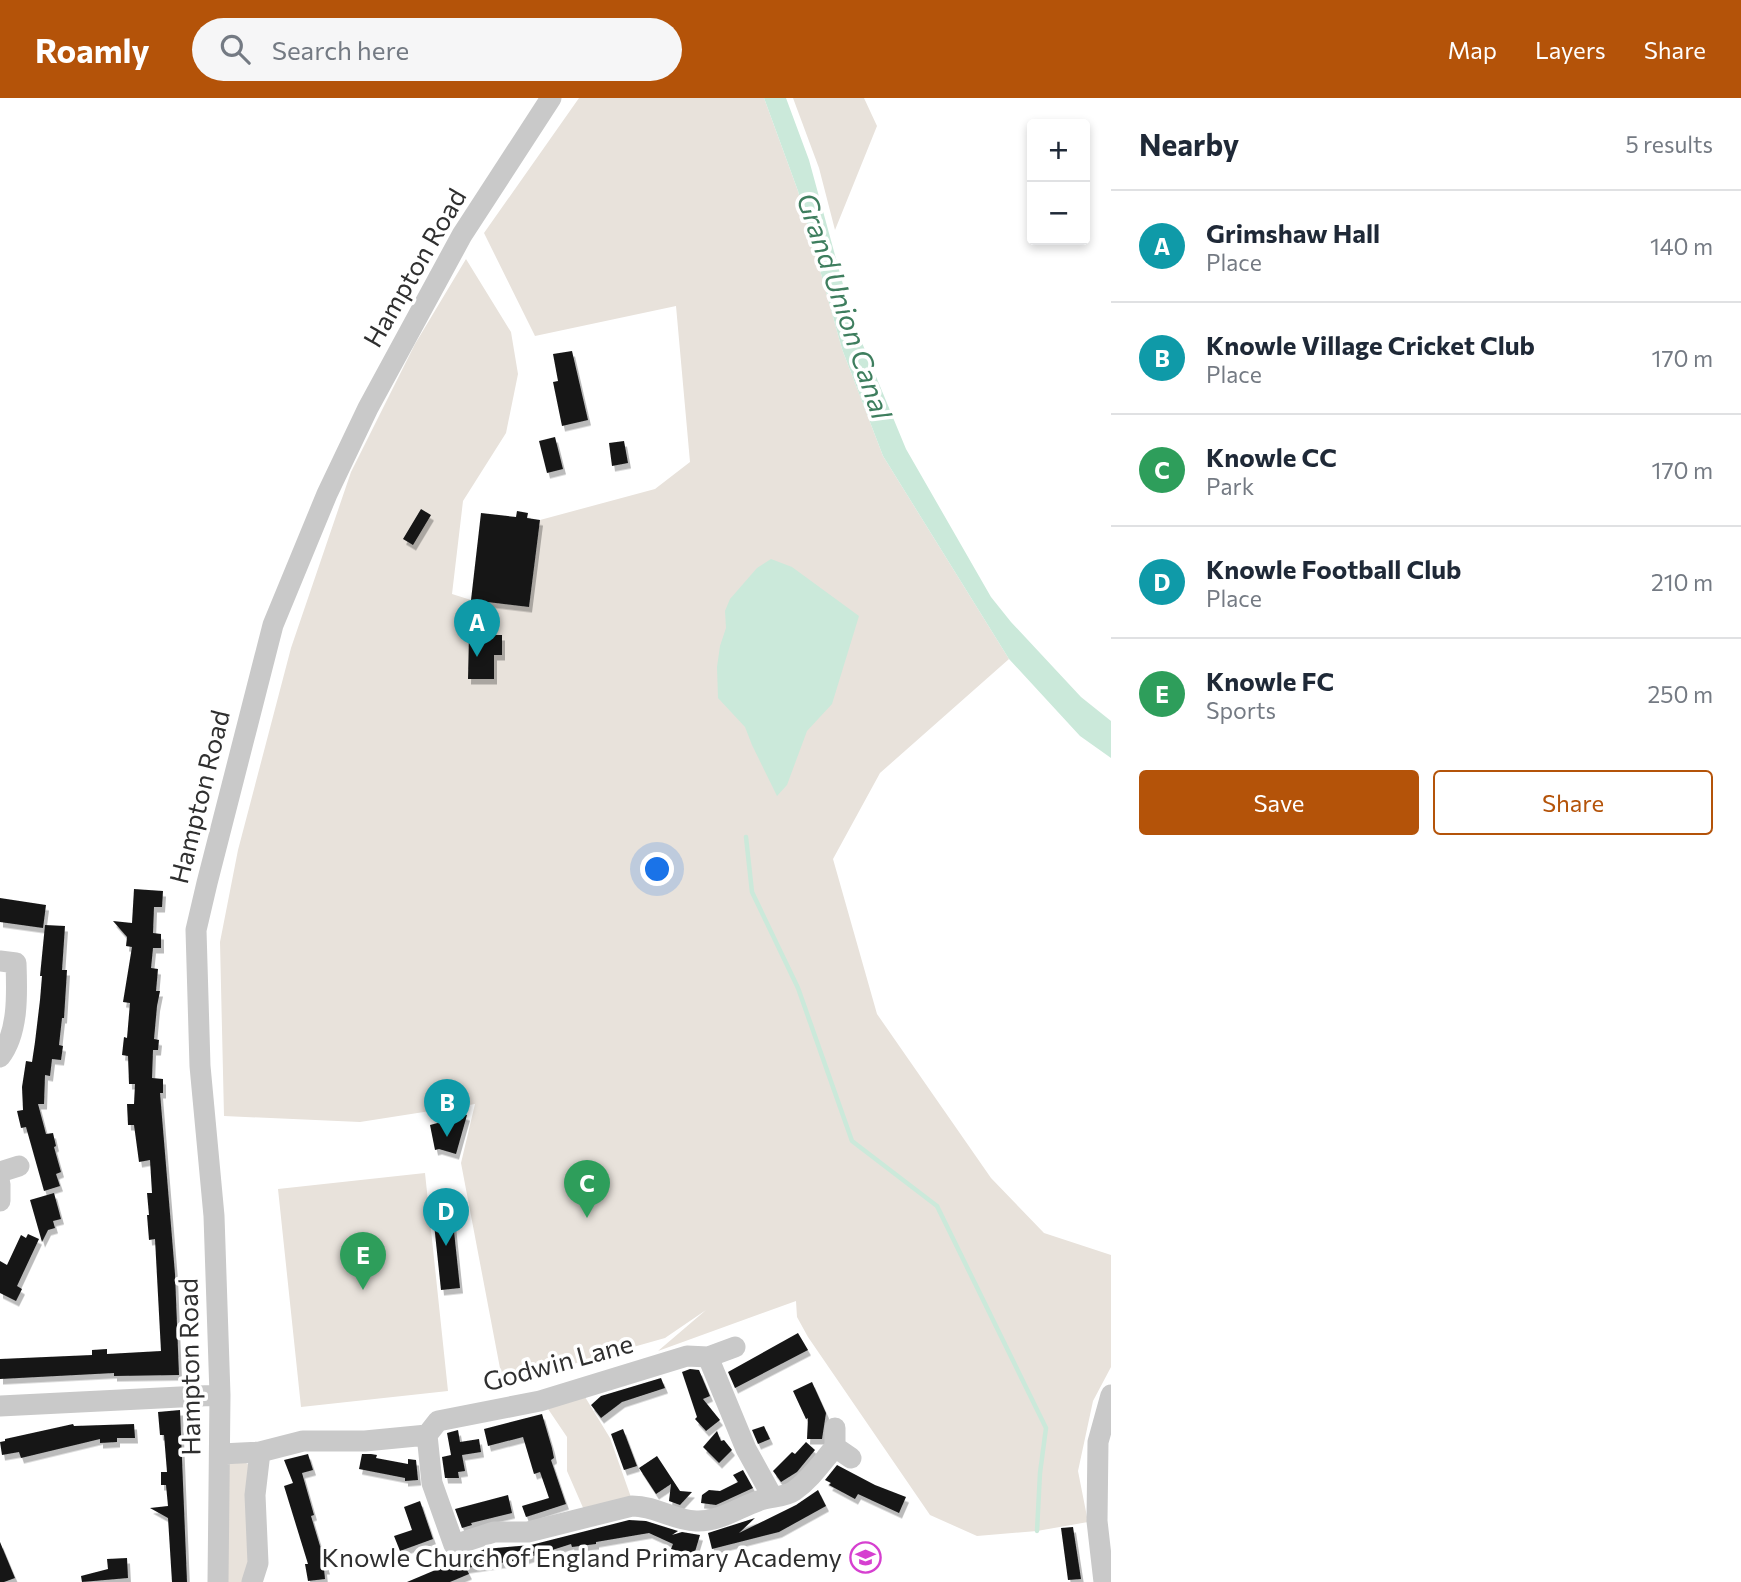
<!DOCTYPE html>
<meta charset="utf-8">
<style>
:root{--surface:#fff;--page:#f6f6f7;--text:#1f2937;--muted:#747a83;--line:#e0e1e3;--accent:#b45309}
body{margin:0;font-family:Commissioner,sans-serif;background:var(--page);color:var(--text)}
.controls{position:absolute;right:21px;top:21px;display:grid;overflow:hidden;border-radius:7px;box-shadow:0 4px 10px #0003}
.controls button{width:63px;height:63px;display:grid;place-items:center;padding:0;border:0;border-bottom:2px solid var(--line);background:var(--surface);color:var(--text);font:35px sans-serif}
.you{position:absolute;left:658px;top:772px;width:24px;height:24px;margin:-18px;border:5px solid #fff;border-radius:50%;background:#1a73e8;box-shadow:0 0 0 10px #1a73e833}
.badge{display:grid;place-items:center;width:46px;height:46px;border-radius:50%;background:var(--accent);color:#fff;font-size:23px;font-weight:700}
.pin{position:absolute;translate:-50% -58px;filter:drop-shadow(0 2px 4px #0008)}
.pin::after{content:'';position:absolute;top:37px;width:24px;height:21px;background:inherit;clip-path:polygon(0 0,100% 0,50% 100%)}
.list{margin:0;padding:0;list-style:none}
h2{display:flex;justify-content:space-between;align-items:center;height:91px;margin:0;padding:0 28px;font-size:30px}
h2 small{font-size:23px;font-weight:400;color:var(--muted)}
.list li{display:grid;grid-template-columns:46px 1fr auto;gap:21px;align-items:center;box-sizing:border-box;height:112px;padding:0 28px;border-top:2px solid var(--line)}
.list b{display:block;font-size:26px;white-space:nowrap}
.list p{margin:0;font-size:23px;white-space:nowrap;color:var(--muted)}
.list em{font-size:23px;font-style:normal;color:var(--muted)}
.actions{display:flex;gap:14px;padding:21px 28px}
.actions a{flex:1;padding:16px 0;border:2px solid var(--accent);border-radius:7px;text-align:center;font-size:24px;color:var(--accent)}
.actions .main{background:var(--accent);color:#fff}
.icon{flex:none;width:38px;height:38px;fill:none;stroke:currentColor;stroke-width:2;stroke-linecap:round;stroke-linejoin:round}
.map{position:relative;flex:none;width:1111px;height:1484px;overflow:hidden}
header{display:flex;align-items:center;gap:42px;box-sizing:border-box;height:98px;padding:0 35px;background:var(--accent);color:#fff}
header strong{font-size:33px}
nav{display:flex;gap:38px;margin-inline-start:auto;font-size:24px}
.search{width:490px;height:63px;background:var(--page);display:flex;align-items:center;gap:18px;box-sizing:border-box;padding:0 24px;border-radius:38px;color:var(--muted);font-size:26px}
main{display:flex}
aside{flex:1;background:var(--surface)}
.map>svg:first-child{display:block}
.green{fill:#e8e2db}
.water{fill:#cbe9da}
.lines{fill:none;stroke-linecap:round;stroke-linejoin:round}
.stream{stroke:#cbe9da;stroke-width:4.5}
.building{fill:#161616;filter:url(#shadow)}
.minor{stroke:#c9c9c9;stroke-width:21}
.labels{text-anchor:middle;stroke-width:7;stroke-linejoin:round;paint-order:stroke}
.street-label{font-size:26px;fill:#2f2f2f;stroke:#fff}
.poi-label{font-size:26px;fill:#2f2f2f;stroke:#fff;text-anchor:end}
.water-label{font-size:28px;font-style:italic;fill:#3e7e5e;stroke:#fff}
</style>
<header>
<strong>Roamly</strong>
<div class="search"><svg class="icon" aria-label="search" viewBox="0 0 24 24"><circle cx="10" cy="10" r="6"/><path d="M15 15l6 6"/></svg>Search here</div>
<nav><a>Map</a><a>Layers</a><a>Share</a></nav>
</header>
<main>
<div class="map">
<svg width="1111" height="1484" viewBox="0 0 1111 1484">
<defs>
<filter id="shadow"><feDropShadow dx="3" dy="5.5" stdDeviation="0" flood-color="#0004"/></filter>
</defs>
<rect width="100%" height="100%" fill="#fff"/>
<path class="green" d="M579 0H764L798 93 842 251 883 358 1009 561 880 675 833 761 877 916 991 1080 1044 1135 1111 1157V1269L1093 1303 1078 1373 1088 1424 1037 1433 977 1438 930 1417 808 1239 797 1219 796 1203 658 1253 706 1212 665 1240 503 1286 461 1065 475 1006 360 1024 224 1018 220 844 238 752 291 550 351 374 415 246 466 161 511 234 518 276 506 335 463 403 452 496 471 502 529 509 540 422 655 391 690 364 676 208 535 238 484 135Z
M793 0H864L877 28 835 132 819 70Z
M425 1075 448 1293 301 1309 278 1091Z
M582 1294 610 1340 632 1402 584 1412 567 1373V1339L544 1305Z
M240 1362 248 1366 251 1374 248 1466 243 1484H224L225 1373 231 1363Z"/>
<path class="water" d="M764 0H786L809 62 853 223 906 351 991 499 1011 524 1081 599 1111 623V660L1080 638 1009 561 883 358 842 251 798 93Z
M771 461 792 469 859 518 832 606 807 633 787 687 777 698 752 647 745 629 718 600 717 569 720 548 726 530 725 513 730 501 757 470Z"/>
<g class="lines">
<path class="stream" d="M746 739 752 794 798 890 852 1043 937 1108 1046 1330 1040 1375 1037 1433"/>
</g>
<path class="building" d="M572 253 588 322 562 328 553 284 558 283 553 256Z
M555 339 563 371 547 375 539 343Z
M624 343 628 365 612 368 609 345Z
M421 411 431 417 413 447 403 441Z
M517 413 528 415 527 420 540 422 529 509 471 502 481 415 516 419Z
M469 537H502V557H494V581H468Z
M134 791 163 793 162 809H154L153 835 161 836V850H153L151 870 158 871 156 893H160L157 908 154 941 159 942 158 952H153L152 980 163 981V995H160L175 1176 179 1277 114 1278V1275L0 1281V1261L92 1257V1252L107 1251V1256L161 1253 155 1141 149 1142 147 1117H149L147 1095H152L150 1062 139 1064 134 1027H128L127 1006H134L135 986H129L128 958 122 957 124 939 127 940 130 905 123 904 132 849 126 848 127 839 113 823 132 825Z
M0 800 46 807 43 830 0 824Z
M45 827 65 828 62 872H67L64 920H62L59 947 63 948 61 962 52 961 50 978 45 977 44 1006H38L46 1036 53 1035 56 1048 54 1049 61 1074 56 1076 60 1088 44 1093 26 1029 21 1030 17 1013 23 1012 22 989 26 963 32 964 35 944 40 902 42 878H40Z
M449 1013 467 1017 456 1056 439 1051 435 1052 430 1027 445 1023Z
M54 1095 61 1121 53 1123 55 1130 48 1132 42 1144 30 1102Z
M451 1105 460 1190 441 1192 432 1107Z
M28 1136 39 1141 17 1188 22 1191 16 1203 0 1195V1163L7 1167 21 1137 26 1140Z
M798 1235 808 1252 735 1290 728 1274Z
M690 1271 699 1272 710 1298 703 1301 720 1322 706 1333 695 1321 697 1319 682 1274Z
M661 1280 665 1290 622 1304 601 1320 591 1307 601 1298Z
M812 1284 826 1315 822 1341H807L808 1320 806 1321 793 1293Z
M180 1312 187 1484H172L168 1420 150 1410 168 1408 166 1387H161V1374H167L164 1337H160L158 1314Z
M542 1316 552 1350 554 1360 551 1362 566 1406 526 1419 522 1408 549 1400 540 1374 534 1376 523 1339 488 1348 484 1331Z
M73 1326 74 1328 134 1326 135 1340H117V1344L100 1345V1341L21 1360 19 1354 2 1357 0 1344 5 1343V1341Z
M764 1328 770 1341 758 1346 752 1332Z
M623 1331 637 1368 624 1372 611 1336Z
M458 1332 460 1344 479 1341 481 1354 462 1357 465 1373 458 1374 459 1380H445L442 1359 451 1357 447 1335Z
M717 1333 721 1343 724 1342 732 1352 719 1365 703 1349Z
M806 1344 815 1352 797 1374 781 1384 773 1373 792 1354 795 1356Z
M308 1356 313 1372 302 1375 314 1417 311 1418 327 1471H324L325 1481 308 1483 305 1466H308L284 1388 293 1385 284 1362Z
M362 1356H371L377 1357 376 1360 408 1366V1361L416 1362 418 1382 405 1383V1380L359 1371Z
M657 1358 680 1393 692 1394 680 1407 669 1403 671 1386 656 1396 639 1370Z
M837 1367 875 1387 906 1399 899 1415 858 1396 855 1401 829 1387 831 1385 825 1382Z
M743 1372 753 1390 716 1407 701 1405 702 1397 709 1392 720 1393 738 1384 733 1377Z
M818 1392 826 1408 779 1434 712 1451 708 1435 755 1420 739 1435 796 1407Z
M508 1397 512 1415 471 1425 472 1427 462 1430 455 1411Z
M420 1403 433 1441 400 1453 394 1438 412 1432 404 1409Z
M629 1422 646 1423 678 1433 672 1437 682 1434 700 1437 694 1457 671 1451 673 1446 649 1435 596 1444V1446L572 1449 571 1446 521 1462 466 1470 469 1476 450 1484H407L485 1451 531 1447Z
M1073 1429 1081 1481 1068 1482 1061 1430Z
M0 1444 15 1480 4 1484H0Z
M127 1460 128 1480 82 1484 81 1478 108 1471 107 1461Z"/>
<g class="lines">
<path class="minor" d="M0 863 16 865C17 894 19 934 0 959
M0 1074 19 1068
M0 1086V1103
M708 1259 735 1249
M0 1308 220 1297
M835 1330V1349L851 1360
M427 1337 432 1385 454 1447 494 1434H528L632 1408C657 1408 672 1422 696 1423 719 1424 738 1410 758 1403 769 1398 784 1400 794 1393 811 1381 822 1364 835 1349
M427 1337 438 1323 540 1303 687 1258 708 1259 746 1351 772 1398
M221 1356 260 1354 303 1343H365L427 1337
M218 1484 220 1297 214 1118 200 968 196 832 207 785 273 527 327 396 368 310 462 137 551 0
M252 1484 258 1465 255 1397 260 1354
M1104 1484 1097 1423 1098 1344 1111 1297"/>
</g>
<defs>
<symbol id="school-ring" viewBox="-11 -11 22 22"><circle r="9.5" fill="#fff" stroke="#d640d0" stroke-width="1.5"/><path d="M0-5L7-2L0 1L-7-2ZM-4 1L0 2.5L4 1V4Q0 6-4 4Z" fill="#d640d0"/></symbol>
</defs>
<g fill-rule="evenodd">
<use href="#school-ring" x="848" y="1442" width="35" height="35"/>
</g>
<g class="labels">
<g class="street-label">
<text transform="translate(415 170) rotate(-60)" y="9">Hampton Road</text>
<text transform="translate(200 699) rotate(-76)" y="9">Hampton Road</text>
<text transform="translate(558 1265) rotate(-15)" y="9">Godwin Lane</text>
<text transform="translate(190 1269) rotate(-91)" y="9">Hampton Road</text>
</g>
<g class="poi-label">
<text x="842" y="1469">Knowle Church of England Primary Academy</text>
</g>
<g class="water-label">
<text transform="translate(844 208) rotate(71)" y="10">Grand Union Canal</text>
</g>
</g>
</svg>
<div class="controls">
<button>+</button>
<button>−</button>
</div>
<div class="you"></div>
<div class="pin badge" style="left:477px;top:559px;background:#0f9aa8">A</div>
<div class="pin badge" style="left:447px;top:1039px;background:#0f9aa8">B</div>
<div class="pin badge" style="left:587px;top:1120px;background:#2e9e5b">C</div>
<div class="pin badge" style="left:446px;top:1148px;background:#0f9aa8">D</div>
<div class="pin badge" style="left:363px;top:1192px;background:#2e9e5b">E</div>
</div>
<aside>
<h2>Nearby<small>5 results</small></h2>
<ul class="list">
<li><span class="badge" style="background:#0f9aa8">A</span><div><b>Grimshaw Hall</b><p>Place</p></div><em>140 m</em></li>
<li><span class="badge" style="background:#0f9aa8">B</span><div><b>Knowle Village Cricket Club</b><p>Place</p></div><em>170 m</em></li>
<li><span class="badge" style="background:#2e9e5b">C</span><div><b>Knowle CC</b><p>Park</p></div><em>170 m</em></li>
<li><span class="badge" style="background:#0f9aa8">D</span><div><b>Knowle Football Club</b><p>Place</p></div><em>210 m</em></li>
<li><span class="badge" style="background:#2e9e5b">E</span><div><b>Knowle FC</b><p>Sports</p></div><em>250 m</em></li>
</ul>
<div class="actions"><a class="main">Save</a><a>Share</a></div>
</aside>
</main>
